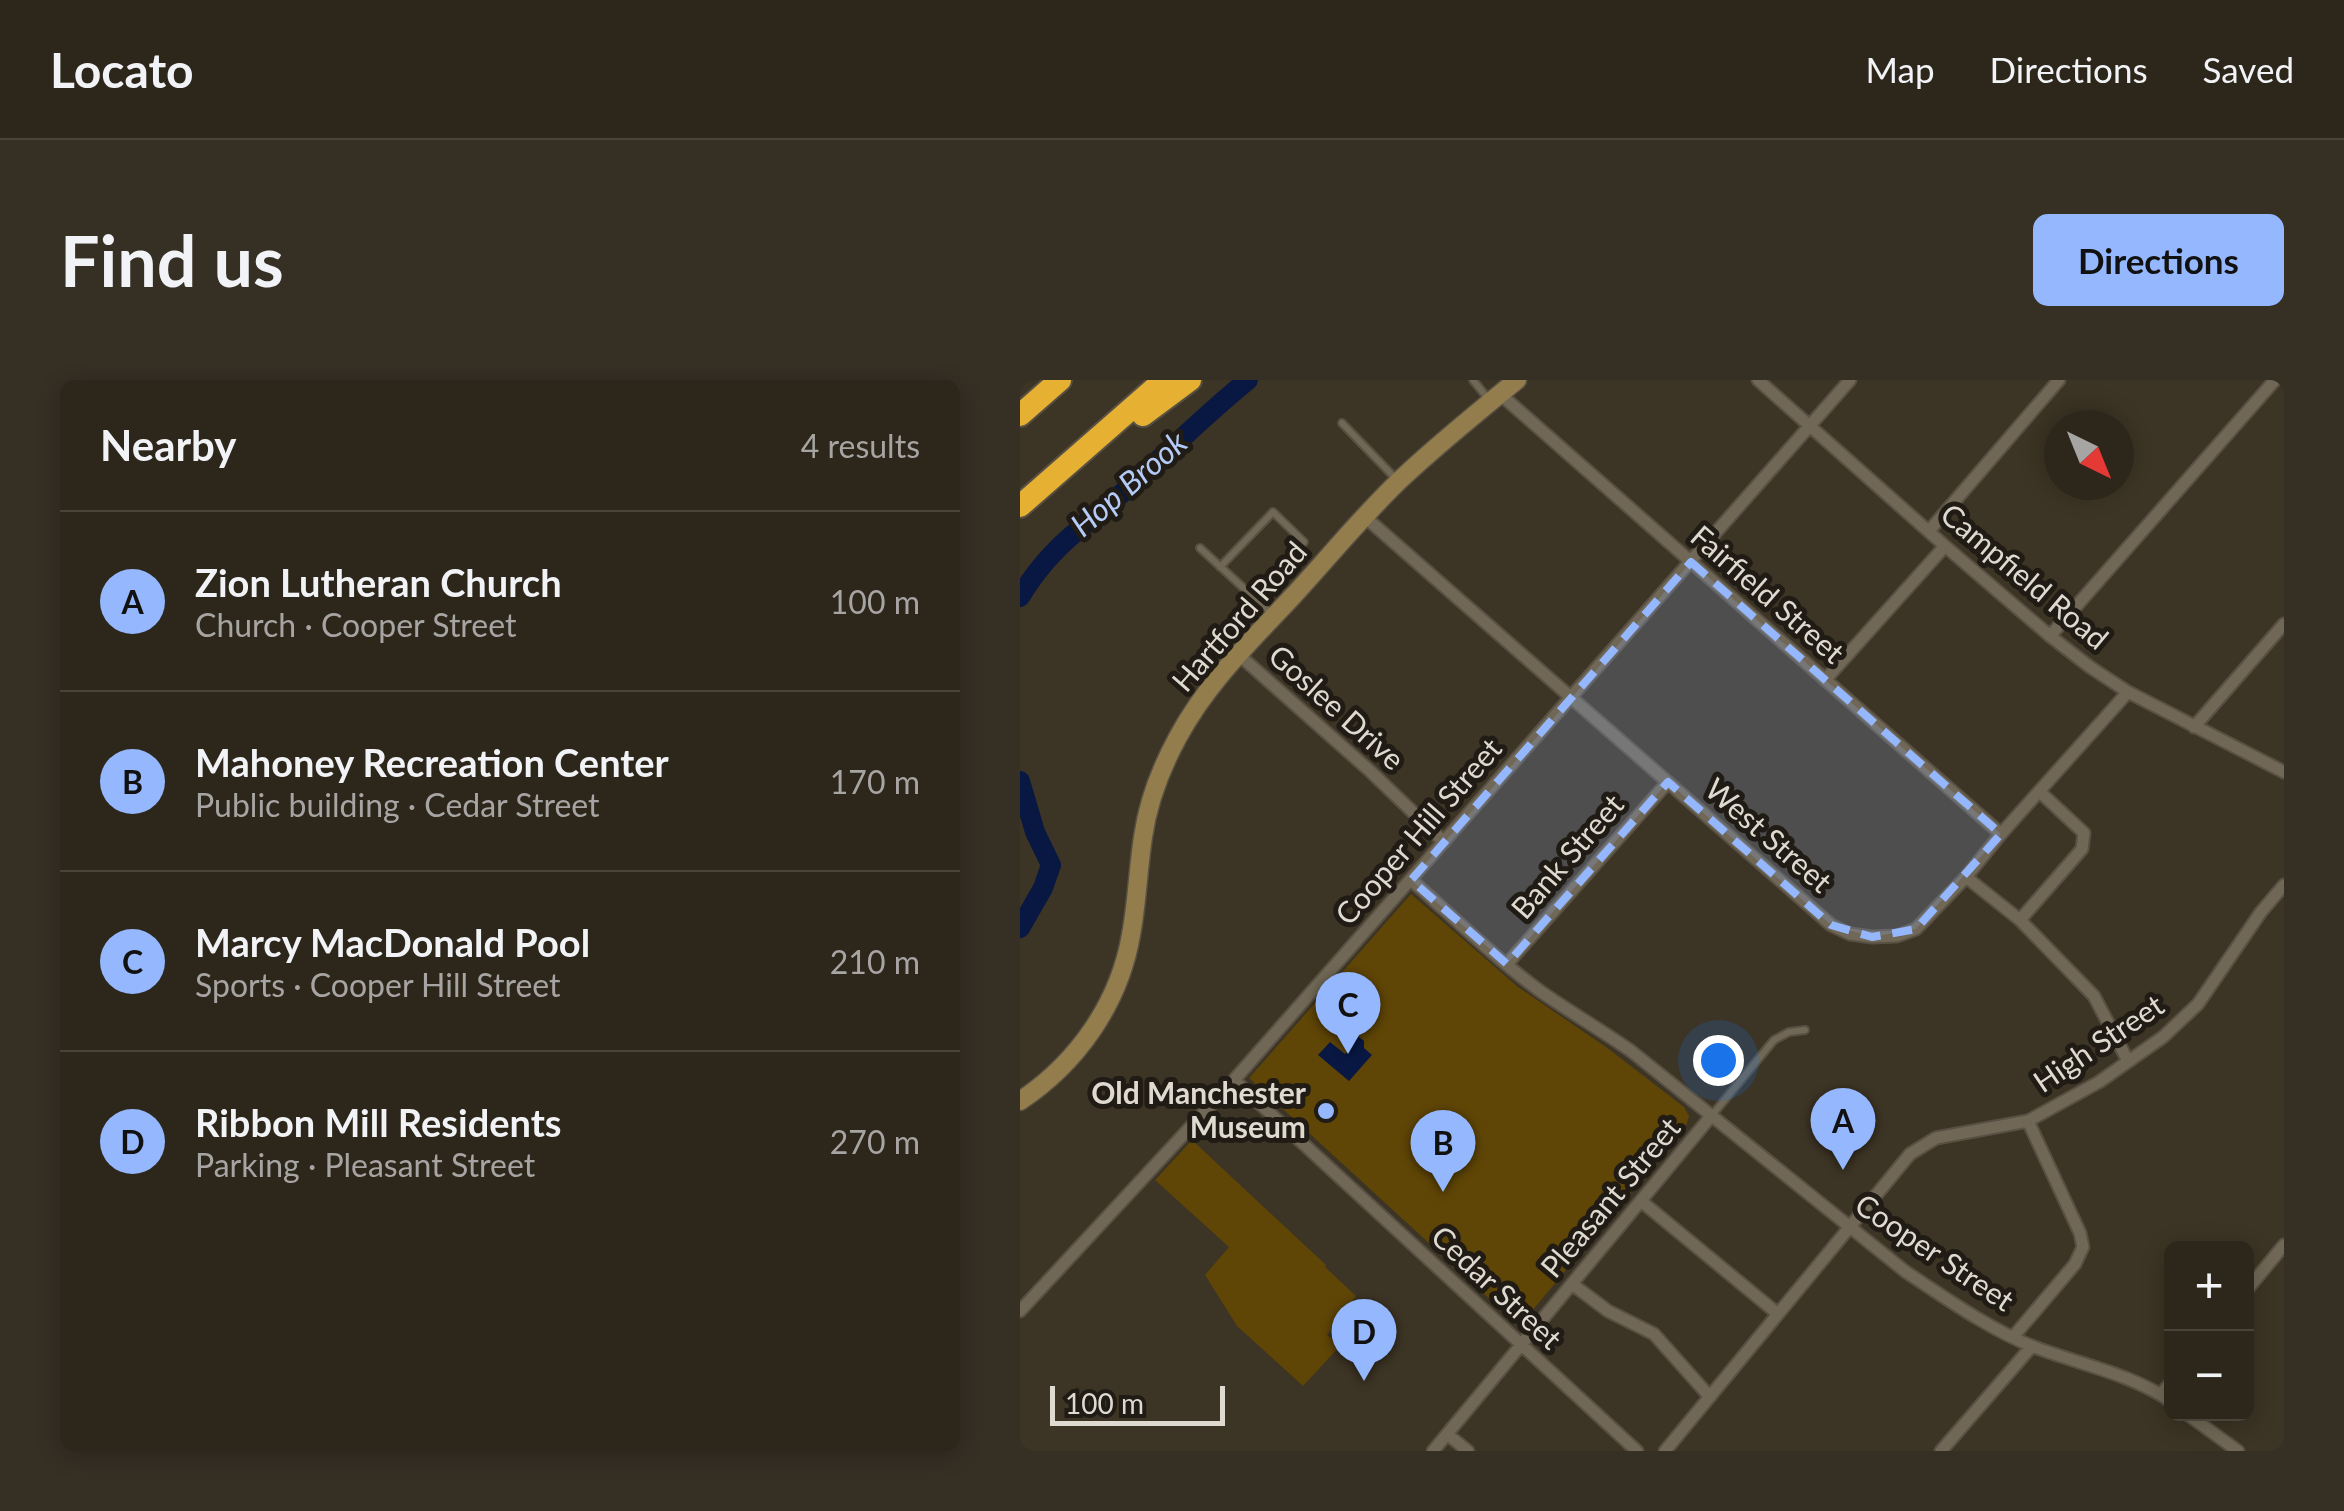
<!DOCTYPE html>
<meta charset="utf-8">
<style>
:root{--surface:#2d271b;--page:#352f24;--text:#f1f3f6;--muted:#a7a5a3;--line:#48443a;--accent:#95b7fd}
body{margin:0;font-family:Lato,sans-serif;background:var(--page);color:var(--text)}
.controls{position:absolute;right:30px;bottom:30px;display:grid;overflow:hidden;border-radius:15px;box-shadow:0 5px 25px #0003}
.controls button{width:90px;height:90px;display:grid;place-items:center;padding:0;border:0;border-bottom:2px solid var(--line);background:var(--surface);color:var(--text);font:50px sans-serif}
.compass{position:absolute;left:1024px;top:30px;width:90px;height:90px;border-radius:50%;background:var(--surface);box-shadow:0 5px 25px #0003;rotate:137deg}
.scale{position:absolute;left:30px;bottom:25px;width:175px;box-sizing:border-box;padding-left:10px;border:5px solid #dfdad0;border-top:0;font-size:28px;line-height:35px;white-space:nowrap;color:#dfdad0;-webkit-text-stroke:8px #201c15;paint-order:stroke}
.you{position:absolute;left:698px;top:680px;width:35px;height:35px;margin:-25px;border:8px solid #fff;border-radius:50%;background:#1a73e8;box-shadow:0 0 0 15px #1a73e833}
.badge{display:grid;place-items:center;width:65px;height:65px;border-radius:50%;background:var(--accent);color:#111;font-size:32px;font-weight:700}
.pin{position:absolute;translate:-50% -82px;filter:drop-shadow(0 2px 5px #0008)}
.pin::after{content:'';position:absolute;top:52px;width:35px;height:30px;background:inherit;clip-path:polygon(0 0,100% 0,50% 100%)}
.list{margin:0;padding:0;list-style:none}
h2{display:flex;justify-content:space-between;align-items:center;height:130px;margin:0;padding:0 40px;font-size:42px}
h2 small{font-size:32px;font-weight:400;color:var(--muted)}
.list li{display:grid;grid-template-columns:65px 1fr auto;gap:30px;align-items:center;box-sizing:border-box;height:180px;padding:0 40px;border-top:2px solid var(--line)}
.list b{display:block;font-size:38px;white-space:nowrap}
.list p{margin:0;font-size:32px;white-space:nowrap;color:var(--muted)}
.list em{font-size:32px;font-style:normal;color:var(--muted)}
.map{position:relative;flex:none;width:1264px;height:1071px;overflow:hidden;border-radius:15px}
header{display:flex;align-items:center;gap:60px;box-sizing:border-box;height:140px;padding:0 50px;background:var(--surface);border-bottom:2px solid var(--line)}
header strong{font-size:48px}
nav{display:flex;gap:55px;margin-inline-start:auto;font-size:35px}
.intro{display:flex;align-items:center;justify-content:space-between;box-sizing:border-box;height:240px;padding:0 60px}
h1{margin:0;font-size:70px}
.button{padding:25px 45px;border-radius:15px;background:var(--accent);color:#111;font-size:35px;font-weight:700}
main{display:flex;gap:60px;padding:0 60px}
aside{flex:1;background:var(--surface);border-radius:15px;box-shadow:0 5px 25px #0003}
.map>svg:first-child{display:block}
.green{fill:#5f4506}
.water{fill:#081842}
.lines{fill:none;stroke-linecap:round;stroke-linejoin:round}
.river{stroke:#081842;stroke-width:20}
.lane-casing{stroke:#585043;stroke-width:10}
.street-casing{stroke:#585043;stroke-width:15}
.secondary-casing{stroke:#585043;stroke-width:21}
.highway-casing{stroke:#585043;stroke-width:26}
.lane{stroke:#706756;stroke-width:6}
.street{stroke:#706756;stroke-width:11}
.secondary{stroke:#937d4c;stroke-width:18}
.highway{stroke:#e6b033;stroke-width:22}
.marked{fill:#95b7fd;fill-opacity:0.2;stroke:#95b7fd;stroke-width:8;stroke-dasharray:20 12;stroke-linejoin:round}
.poi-dot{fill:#95b7fd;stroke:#201c15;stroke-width:4}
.labels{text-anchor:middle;stroke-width:10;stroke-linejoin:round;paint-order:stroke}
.street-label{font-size:30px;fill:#dfdad0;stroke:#201c15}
.poi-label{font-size:30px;font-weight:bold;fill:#dfdad0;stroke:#201c15;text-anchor:end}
.water-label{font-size:32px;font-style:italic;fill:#b4caf7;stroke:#201c15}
</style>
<header>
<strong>Locato</strong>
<nav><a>Map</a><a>Directions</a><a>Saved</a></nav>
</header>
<div class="intro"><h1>Find us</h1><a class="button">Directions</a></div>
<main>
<aside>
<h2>Nearby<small>4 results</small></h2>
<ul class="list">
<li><span class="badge">A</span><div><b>Zion Lutheran Church</b><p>Church · Cooper Street</p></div><em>100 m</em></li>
<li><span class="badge">B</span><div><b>Mahoney Recreation Center</b><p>Public building · Cedar Street</p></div><em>170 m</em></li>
<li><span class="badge">C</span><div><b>Marcy MacDonald Pool</b><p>Sports · Cooper Hill Street</p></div><em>210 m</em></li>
<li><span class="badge">D</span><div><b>Ribbon Mill Residents</b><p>Parking · Pleasant Street</p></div><em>270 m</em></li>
</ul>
</aside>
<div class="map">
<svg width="1264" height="1071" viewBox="0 0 1264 1071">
<rect width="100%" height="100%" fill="#3c3424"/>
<path class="green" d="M391 514 498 607 586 667 664 727 669 736 666 746 501 944 495 942 229 698Z
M172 760 306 885 305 887 336 916 307 955 321 965 283 1006 217 946 185 895 209 867 135 800Z"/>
<path class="water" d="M339 657 344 661V668L352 675 329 701 298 675 310 662 325 674 332 667 333 660Z"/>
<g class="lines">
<path class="river" d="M0 217C30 166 65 146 108 108 148 72 186 34 228 0
M0 401 15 452 31 485 23 508 0 548"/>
<defs>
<path id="lane" d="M453 0 470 21
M322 43 378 101
M180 168 253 235
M200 187 253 132 284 162 232 216
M693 734 754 660 769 652 785 650"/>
<path id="street" d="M738 0 925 166 1030 256 1070 287 1108 312 1264 392
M480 14 981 454
M345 137 811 545 830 554 852 557 877 556 896 549 946 497 981 454 1108 312
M909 151 1039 0
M1030 256 1255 0
M218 274 350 391 424 462
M805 300 925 166
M1174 347 1264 244
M946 497 1000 540 1074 616 1108 681
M391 500C433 537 475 578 520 611 550 632 581 650 611 671L886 892C927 919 969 949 1014 967 1059 984 1112 994 1152 1022
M1000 540 1062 469 1064 453 1020 412
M487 584 648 402
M214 700 617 1071
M621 821 758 934
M552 904 588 931 634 954 690 1017
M1226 911 1264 865
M0 931 214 700 830 0
M993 957 1055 884 1063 867 1060 853 1008 741
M1141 1014 1152 1001
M1167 1034 1218 1071
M427 1054 448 1071
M413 1071 692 735
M645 1071 890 774 916 758 1008 741 1079 702 1143 657 1178 624 1241 532 1264 505
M921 1071 1012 966"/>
<path id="secondary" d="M0 721C57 683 99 624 111 555 117 523 118 490 123 457 128 422 141 388 158 357 187 303 231 261 273 216 309 177 343 135 381 99 418 64 458 32 497 0"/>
<path id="highway" d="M0 35 40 0
M123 35 170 0
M0 126 144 0"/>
</defs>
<use href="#lane" class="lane-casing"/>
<use href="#street" class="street-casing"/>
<use href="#secondary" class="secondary-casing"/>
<use href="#highway" class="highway-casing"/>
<use href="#lane" class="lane"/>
<use href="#street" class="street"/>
<use href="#secondary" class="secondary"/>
<use href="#highway" class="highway"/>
</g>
<path class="marked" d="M671 182 981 454 896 549 852 557 811 545 648 402 487 584 391 500Z"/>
<circle class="poi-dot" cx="306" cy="731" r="10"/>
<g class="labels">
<g class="street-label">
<text transform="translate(1004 197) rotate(40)" y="10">Campfield Road</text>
<text transform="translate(747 215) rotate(41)" y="10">Fairfield Street</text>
<text transform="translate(220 237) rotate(-49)" y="10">Hartford Road</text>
<text transform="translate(316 328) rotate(42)" y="10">Goslee Drive</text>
<text transform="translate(399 452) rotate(-49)" y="10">Cooper Hill Street</text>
<text transform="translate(748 456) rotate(41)" y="10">West Street</text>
<text transform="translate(548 477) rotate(-49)" y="10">Bank Street</text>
<text transform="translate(1079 664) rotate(-34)" y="10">High Street</text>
<text transform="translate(591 818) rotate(-50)" y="10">Pleasant Street</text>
<text transform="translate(914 873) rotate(34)" y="10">Cooper Street</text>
<text transform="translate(476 908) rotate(43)" y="10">Cedar Street</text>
</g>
<g class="poi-label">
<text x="286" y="724">Old Manchester<tspan x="286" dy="34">Museum</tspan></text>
</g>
<g class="water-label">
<text transform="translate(109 104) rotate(-41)" y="11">Hop Brook</text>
</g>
</g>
</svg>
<div class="controls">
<button>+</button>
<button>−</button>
</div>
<svg class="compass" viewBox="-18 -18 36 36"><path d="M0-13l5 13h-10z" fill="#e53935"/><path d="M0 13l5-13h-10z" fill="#a7a5a3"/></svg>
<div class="scale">100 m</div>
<div class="you"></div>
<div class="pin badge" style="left:823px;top:790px">A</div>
<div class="pin badge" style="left:423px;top:812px">B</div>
<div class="pin badge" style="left:328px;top:674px">C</div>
<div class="pin badge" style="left:344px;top:1001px">D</div>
</div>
</main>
